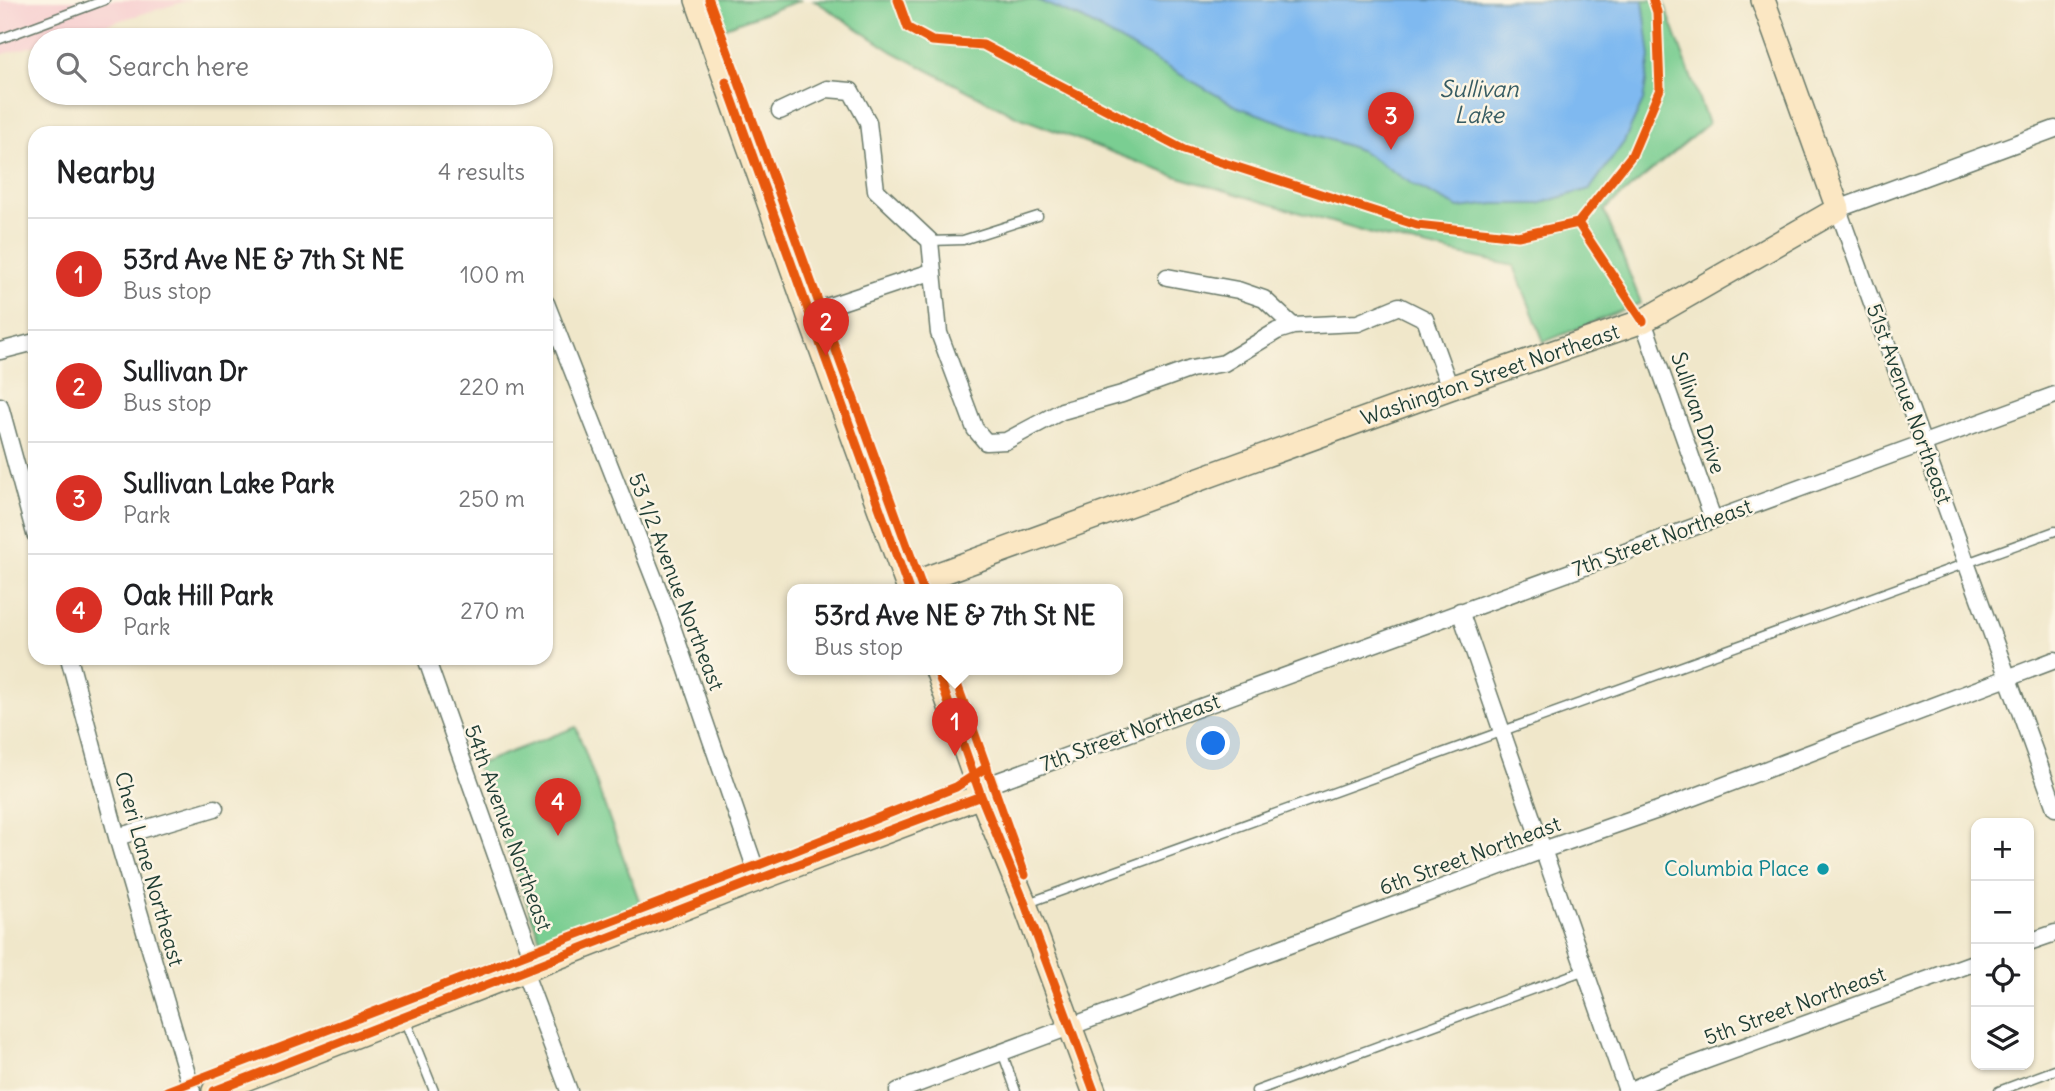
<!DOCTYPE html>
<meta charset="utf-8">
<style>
:root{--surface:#fff;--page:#f6f6f6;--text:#202124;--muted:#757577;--line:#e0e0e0;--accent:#d93025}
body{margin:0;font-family:Delius,sans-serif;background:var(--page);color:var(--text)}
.controls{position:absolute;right:21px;bottom:21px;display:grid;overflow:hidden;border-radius:14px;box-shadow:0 2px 5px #0004}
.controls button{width:63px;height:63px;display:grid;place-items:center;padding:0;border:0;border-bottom:2px solid var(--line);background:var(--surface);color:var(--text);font:35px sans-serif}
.you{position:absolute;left:1214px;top:744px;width:24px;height:24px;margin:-18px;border:5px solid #fff;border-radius:50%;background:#1a73e8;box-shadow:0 0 0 10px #1a73e833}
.badge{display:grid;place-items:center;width:46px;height:46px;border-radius:50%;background:var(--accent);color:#fff;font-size:23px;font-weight:700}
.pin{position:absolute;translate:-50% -58px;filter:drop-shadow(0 2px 4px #0008)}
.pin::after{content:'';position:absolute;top:37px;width:24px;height:21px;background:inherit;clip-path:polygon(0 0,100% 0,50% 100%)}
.popup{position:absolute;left:787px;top:584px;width:336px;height:91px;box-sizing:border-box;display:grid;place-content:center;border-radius:14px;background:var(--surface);filter:drop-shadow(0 2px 5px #0005);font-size:23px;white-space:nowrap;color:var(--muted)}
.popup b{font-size:26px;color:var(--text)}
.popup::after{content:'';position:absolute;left:50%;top:100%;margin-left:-14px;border:14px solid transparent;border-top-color:var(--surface)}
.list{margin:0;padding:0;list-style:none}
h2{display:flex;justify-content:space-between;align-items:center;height:91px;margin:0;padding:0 28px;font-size:30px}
h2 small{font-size:23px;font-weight:400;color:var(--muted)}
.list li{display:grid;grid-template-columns:46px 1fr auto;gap:21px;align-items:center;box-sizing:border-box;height:112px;padding:0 28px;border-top:2px solid var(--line)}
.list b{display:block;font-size:26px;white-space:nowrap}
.list p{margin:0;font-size:23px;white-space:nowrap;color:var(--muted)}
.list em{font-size:23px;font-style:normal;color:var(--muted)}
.icon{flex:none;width:38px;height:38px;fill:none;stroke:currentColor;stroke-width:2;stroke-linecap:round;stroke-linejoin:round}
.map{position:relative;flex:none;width:2055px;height:1091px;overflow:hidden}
.search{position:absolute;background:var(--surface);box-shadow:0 2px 5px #0004;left:28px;top:28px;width:525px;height:77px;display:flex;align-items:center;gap:18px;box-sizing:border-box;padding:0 24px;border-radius:38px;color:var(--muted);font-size:26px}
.panel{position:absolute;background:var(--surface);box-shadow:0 2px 5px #0004;left:28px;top:126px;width:525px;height:539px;border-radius:21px}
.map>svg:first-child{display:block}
.built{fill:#f7cfd0}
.green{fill:#7ace92;stroke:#4c8663;stroke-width:2}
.water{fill:#7fb9f0;stroke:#4f7b92;stroke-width:2}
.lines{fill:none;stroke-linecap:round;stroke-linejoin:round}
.lane-casing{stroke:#687868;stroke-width:11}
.street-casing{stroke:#687868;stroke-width:19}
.secondary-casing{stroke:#687868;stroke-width:26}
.lane{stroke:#fff;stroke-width:8}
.street{stroke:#fff;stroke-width:16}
.secondary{stroke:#fbe7c3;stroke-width:23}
.cycleway-casing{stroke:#fcf5e5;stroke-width:13}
.cycleway{stroke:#e8590c;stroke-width:9}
.culture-dot{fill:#0f9aa8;stroke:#fcf5e5;stroke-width:2.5}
.labels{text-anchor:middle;stroke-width:5;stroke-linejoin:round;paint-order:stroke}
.street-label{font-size:21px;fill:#1f3d34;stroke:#fcf5e5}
.culture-label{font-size:21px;fill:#0d838f;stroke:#fcf5e5;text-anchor:end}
.water-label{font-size:23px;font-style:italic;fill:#375c63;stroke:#fcf5e5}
</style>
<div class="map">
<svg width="2055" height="1091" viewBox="0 0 2055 1091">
<rect width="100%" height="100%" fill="#fcf5e5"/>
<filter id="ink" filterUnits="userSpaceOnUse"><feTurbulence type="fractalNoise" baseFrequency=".0143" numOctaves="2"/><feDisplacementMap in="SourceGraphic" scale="14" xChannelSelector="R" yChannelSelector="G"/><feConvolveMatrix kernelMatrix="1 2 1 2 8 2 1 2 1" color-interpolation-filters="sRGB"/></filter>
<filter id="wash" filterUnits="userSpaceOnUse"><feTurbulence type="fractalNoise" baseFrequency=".00686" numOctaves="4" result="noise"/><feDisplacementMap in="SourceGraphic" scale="28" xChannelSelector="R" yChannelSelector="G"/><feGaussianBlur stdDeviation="1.57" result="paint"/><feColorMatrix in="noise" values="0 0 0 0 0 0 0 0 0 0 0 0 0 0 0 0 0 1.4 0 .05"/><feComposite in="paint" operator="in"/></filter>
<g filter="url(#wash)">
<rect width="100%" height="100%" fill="#f0e7ca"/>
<path class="built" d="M0 0H190L52 40H40V44L0 55Z"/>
<path class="green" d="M712 0H801L722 28Z
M814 0H1663L1708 124 1604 210 1641 303 1544 342 1514 266 1375 235 1172 175 1016 116 893 52Z
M576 727 641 906 548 940 540 939 476 765Z"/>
<path class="water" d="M1037 0H1643L1650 57 1643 101 1624 142 1590 189 1538 204H1494L1459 208 1415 186 1362 151 1238 107 1082 19Z"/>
</g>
<g filter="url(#ink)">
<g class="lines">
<defs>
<path id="lane" d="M0 39 105 0
M930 241 963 240 1038 216
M1028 903 2055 531
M405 1019 434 1091
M1002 1052 1016 1091
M1256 1091 1585 970
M1999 1091 2055 1070"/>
<path id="street" d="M780 111 827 89 851 91 868 122 876 190 930 241 939 333 975 429 986 442 1006 441 1062 411 1122 394 1191 369 1224 363 1277 331 1293 326 1358 323 1399 306 1425 319 1450 388
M2055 129 1838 209 2055 808
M1167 277 1238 290 1264 299 1293 326
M546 303 666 609 759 879
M808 313 931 272
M1643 321 1713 519
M0 351 35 342
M0 406 35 534
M1460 611 1627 1091
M69 658 117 837 192 1091
M426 658 530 951 524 971 569 1091
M981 796 993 783 2055 395
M117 837 215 808
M2029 942 2055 933
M898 1091 1543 850 1675 804 2055 660
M1628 1091 1663 1076 1976 962"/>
<path id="secondary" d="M697 0 808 313 909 590
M908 585 1450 388 1643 321 1838 209 1763 0
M937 670 981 796 1025 904 1094 1091
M214 1091 759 879 981 796"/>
</defs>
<use href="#lane" class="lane-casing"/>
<use href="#street" class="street-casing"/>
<use href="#secondary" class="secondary-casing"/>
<use href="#lane" class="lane"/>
<use href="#street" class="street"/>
<use href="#secondary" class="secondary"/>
<defs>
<path id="cycleway" d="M709 0 923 590
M898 0 908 28 932 41 983 45 1184 150 1417 225 1518 236 1578 223
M726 82 909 590
M1643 321 1578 223 1632 155 1660 89 1657 12 1653 0
M937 670 981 796 1025 904 1094 1091
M952 670 1025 875
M167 1091 756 866 956 787 987 767
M214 1091 759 879 981 796"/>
</defs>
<use href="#cycleway" class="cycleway-casing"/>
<use href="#cycleway" class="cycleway"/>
</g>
</g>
<circle class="culture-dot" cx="1823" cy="869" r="7"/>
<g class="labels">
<g class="street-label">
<text transform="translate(1490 375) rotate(-19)" y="7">Washington Street Northeast</text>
<text transform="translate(1909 404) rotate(70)" y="7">51st Avenue Northeast</text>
<text transform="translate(1698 413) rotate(71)" y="7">Sullivan Drive</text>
<text transform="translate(1662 538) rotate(-20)" y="7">7th Street Northeast</text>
<text transform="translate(676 582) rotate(69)" y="7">53 1/2 Avenue Northeast</text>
<text transform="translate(1130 733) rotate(-20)" y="7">7th Street Northeast</text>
<text transform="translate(508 828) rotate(70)" y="7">54th Avenue Northeast</text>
<text transform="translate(1470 856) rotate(-20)" y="7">6th Street Northeast</text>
<text transform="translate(149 869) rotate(74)" y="7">Cheri Lane Northeast</text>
<text transform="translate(1795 1006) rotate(-20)" y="7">5th Street Northeast</text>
</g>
<g class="culture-label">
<text x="1809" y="876">Columbia Place</text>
</g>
<g class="water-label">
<text x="1479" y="97">Sullivan<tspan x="1479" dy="26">Lake</tspan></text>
</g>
</g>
</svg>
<div class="controls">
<button>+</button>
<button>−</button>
<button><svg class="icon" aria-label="locate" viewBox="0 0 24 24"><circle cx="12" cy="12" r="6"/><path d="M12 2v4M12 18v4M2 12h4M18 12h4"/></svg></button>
<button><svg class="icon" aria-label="layers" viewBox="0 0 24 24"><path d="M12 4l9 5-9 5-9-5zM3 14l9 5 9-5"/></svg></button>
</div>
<div class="you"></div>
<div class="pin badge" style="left:955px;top:756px">1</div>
<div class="popup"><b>53rd Ave NE &amp; 7th St NE</b>Bus stop</div>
<div class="pin badge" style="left:826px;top:356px">2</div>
<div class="pin badge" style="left:1391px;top:150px">3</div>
<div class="pin badge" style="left:558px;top:836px">4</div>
<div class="search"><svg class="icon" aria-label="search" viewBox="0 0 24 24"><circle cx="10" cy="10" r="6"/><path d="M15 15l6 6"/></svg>Search here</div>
<section class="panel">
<h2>Nearby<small>4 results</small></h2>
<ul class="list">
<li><span class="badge">1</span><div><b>53rd Ave NE &amp; 7th St NE</b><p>Bus stop</p></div><em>100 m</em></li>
<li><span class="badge">2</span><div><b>Sullivan Dr</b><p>Bus stop</p></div><em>220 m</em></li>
<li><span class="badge">3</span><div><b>Sullivan Lake Park</b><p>Park</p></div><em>250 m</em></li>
<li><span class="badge">4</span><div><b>Oak Hill Park</b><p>Park</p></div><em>270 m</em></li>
</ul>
</section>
</div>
